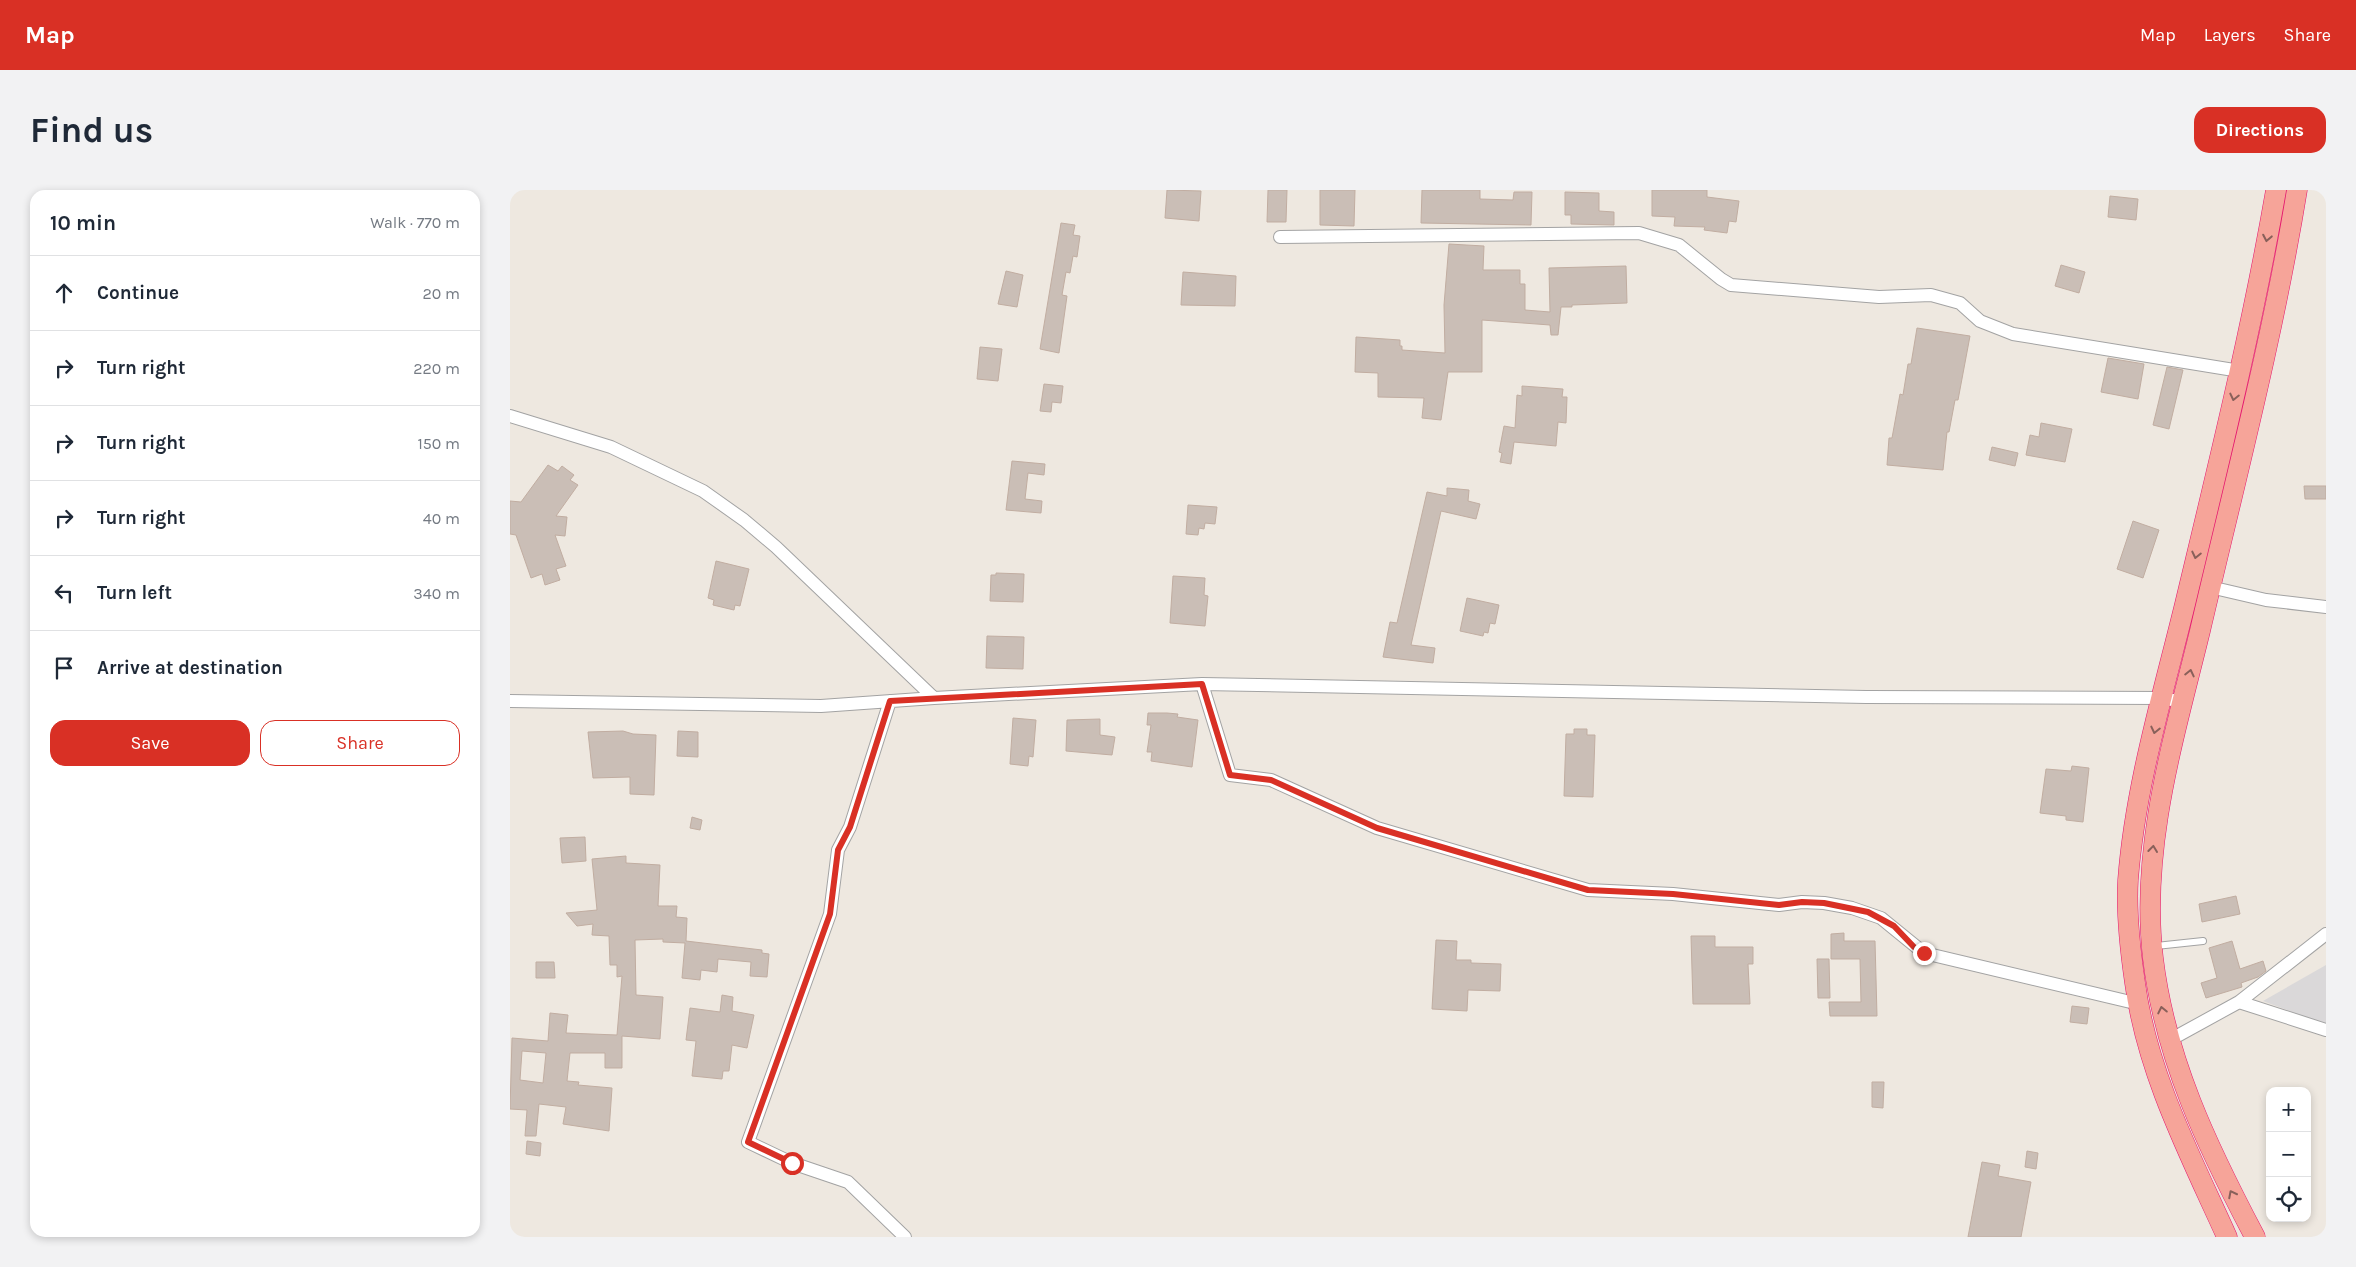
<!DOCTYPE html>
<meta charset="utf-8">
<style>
:root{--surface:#fff;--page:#f2f2f3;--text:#1f2937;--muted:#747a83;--line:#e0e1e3;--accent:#d93025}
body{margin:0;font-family:Karla,sans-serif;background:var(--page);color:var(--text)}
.controls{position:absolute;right:15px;bottom:15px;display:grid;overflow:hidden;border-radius:10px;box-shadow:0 2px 8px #0003}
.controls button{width:45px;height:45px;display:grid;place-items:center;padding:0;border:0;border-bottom:1px solid var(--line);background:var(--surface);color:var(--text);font:25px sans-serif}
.stop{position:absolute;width:15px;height:15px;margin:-11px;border:4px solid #d93025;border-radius:50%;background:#fff}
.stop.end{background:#d93025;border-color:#fff;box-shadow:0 1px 5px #0008}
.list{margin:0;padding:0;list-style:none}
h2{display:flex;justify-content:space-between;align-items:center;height:65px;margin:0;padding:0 20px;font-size:21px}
h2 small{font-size:16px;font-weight:400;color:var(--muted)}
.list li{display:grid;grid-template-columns:32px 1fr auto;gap:15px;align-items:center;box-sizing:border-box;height:75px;padding:0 20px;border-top:1px solid var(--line)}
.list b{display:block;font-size:19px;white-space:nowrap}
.list em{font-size:16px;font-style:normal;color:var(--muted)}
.actions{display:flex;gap:10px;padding:15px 20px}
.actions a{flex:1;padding:11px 0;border:1px solid var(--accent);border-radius:15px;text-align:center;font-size:18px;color:var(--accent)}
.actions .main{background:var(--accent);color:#fff}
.icon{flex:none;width:28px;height:28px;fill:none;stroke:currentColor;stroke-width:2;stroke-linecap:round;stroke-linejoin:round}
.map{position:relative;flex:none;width:1816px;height:1047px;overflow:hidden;border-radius:15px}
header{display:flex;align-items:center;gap:30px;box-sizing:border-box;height:70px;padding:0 25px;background:var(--accent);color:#fff}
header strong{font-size:24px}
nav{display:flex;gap:28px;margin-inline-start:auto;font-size:18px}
.intro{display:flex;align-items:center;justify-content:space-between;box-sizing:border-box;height:120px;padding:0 30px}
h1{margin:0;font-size:35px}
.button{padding:12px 22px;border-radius:15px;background:var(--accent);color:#fff;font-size:18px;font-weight:700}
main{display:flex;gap:30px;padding:0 30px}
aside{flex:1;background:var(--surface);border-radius:15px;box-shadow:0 2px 8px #0003}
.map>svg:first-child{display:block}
.residential{fill:#dad8d9}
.building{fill:#cabeb6;stroke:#c1ada1;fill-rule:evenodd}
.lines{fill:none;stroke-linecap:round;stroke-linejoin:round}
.service-casing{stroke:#a3a3a3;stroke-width:8}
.minor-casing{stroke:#a3a3a3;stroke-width:14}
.trunk-casing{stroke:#e4156e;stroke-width:21}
.service{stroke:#fff;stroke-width:6}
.minor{stroke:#fff;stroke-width:12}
.trunk{stroke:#f6a499;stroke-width:20}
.oneway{stroke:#89605a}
.route{stroke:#d93025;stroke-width:6}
</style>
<header>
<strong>Map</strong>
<nav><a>Map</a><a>Layers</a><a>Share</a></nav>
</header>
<div class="intro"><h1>Find us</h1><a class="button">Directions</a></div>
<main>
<aside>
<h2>10 min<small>Walk · 770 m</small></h2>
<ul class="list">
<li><svg class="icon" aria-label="ahead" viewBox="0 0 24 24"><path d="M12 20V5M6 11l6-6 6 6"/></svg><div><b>Continue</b></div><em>20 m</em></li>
<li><svg class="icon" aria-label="right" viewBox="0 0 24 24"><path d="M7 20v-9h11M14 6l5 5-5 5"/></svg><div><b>Turn right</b></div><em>220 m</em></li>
<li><svg class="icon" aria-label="right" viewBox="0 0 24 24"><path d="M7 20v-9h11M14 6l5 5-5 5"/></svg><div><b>Turn right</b></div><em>150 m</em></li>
<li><svg class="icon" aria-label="right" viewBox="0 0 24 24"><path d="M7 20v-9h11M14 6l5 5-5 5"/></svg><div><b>Turn right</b></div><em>40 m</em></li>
<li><svg class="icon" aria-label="left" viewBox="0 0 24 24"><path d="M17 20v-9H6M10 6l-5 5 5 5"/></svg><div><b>Turn left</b></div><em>340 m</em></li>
<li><svg class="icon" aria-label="arrive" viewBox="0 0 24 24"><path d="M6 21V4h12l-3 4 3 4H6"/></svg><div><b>Arrive at destination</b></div></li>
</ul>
<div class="actions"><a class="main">Save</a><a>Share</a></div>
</aside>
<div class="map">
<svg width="1816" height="1047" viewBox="0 0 1816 1047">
<rect width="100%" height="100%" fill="#eee8e0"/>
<path class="residential" d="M1816 775V835L1753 811Z"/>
<path class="building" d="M657 0 691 1 689 31 655 28Z
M758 0H777L776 32H757Z
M810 0H845L844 36 810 35Z
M912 0H970V9L1003 10 1004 2H1022L1021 35 911 33Z
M1142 0H1197V7L1229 11 1226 32 1219 31 1217 43 1194 40 1195 37 1164 36 1165 27 1142 26Z
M1055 2 1089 3V21L1104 22V35L1061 34V25H1055Z
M1600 6 1628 9 1626 30 1598 27Z
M551 33 565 35 563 45 570 46 567 67 563 66 560 83 556 82 552 105 557 106 549 163 530 159Z
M939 54 974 56 973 80H1010V94H1015V120L1040 122 1039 78 1116 76 1117 113 1062 115V117H1051L1048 145H1041L1040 135 972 130V182H938L931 230 912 228 914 208 868 207V183L845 182 846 147 890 150V156H892V160L935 163 934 115Z
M1551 75 1575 82 1569 103 1545 96Z
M496 81 513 85 507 117 488 114Z
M673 82 726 86 725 116 671 115Z
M1407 138 1460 146 1448 210H1445L1439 242H1437L1433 280 1377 275 1379 248H1382L1390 204 1393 205 1398 174H1401Z
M470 157 492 159 488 191 467 189Z
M1598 168 1634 174 1628 209 1591 202Z
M1657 177 1673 180 1659 239 1643 235Z
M534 194 553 196 551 213 542 212 541 222 530 221Z
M1012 196 1053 199 1052 207H1057L1056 233 1048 232 1046 256 1004 252 1001 274 990 272 992 263 989 262 994 236 1005 238 1007 205 1012 206Z
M1531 233 1562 239 1555 272 1516 265 1520 245 1529 247Z
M1482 257 1508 263 1505 276 1479 270Z
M502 271 535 274 534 285 518 283 515 309 532 311 531 323 496 320Z
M38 275 48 281 52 276 64 285 60 290 68 295 46 326 57 327 55 346 45 345 56 376 46 379 50 390 35 395 32 384 21 388 6 345 0 344V311L11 312Z
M1794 296H1816V309H1795Z
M937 298 959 300 958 311 970 314 966 329 931 321 901 455 925 458 923 473 873 467 880 432 887 433 917 302 937 306Z
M678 315 707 317 705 334 695 333 694 339 689 338 688 345 676 344Z
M1623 331 1649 340 1633 388 1607 379Z
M206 371 239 379 230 416 225 415 224 420 203 415 204 410 198 408Z
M486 383 514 384 513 412 480 411 481 385H486Z
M663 386 695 388 694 405 698 406 695 436 660 433Z
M957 408 989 415 985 434 980 433 978 443 974 442 973 446 950 441Z
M477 446 514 447 513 479 476 478Z
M638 523H657L668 524 667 527 688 530 682 577 641 571 642 562H637L641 535H637Z
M503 528 526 530 523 567 519 566 518 576 500 574Z
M590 529V545L605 547 602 565 556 561 557 530Z
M1064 539H1077V545H1085L1083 607 1054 606 1056 544H1064Z
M113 541 123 544 146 545 144 605 120 604V587L83 588 78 542Z
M168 541 188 542V567L167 566Z
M1562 576 1579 578 1573 632 1556 630V626L1530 623 1536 579 1561 581Z
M182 627 192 630 190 640 180 638Z
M75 647 76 671 52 673 50 648Z
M116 666V673L150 675 148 716H167L166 727 177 728 176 751 252 760V763L259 764 257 787 240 786 241 772 208 769 207 782 191 780 190 790 172 788 175 753 153 752V749L125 750 126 805 153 807 150 849 112 846V878H95V863H60L57 891 69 892 68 895 102 898 99 941 53 934 56 917 29 914 26 946H15L17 920 0 919 2 848 38 851 40 823 58 825 56 843 107 845 112 786 107 787V775H100L99 746 82 745 83 734 67 736 56 723 87 720 82 669ZM12 861 36 863 33 893 10 890Z
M1726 706 1730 724 1692 732 1689 714Z
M1334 743V751H1365L1367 826H1320L1319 812H1351L1350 769H1321V744Z
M1181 746H1205V757H1243V774H1238L1240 814H1183Z
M926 750 947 751 946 770H961V773L991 774 990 801 958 800 957 821 922 819Z
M1722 751 1730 779 1753 771 1756 781 1748 787 1731 793 1732 797 1696 808 1691 793 1707 788 1699 758Z
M1307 769H1319L1320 808H1308Z
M26 772H44L45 788H26Z
M212 805 223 807 222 821 244 825 237 858 222 855 219 881H213L212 889 182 886 186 851 176 850 180 818 210 822Z
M1562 816 1579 818 1577 834 1560 832Z
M1362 892H1374L1373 918 1362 917Z
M17 951 31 953 30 966 16 964Z
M1517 961 1528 963 1526 979 1515 977Z
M1472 972 1490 975 1488 986 1521 992 1511 1047H1458Z"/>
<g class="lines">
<defs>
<path id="service" d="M1646 756 1693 751"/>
<path id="minor" d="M770 47 1129 43 1169 55 1211 89 1221 95 1369 107 1421 105 1450 113 1470 131 1503 144 1730 181
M0 226 101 257 193 301 234 330 266 357 424 508
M1700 397 1756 410 1816 417
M692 494 720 585 761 590 867 638 1078 700 1163 704 1269 715 1292 712 1314 713 1342 718 1371 728 1414 763 1629 814
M0 511 311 516 424 508 692 494 1356 507 1652 508 1673 512
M380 511 340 637 328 660 320 724 238 952 282 973 338 992 395 1047
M1729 812 1816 840
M1658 851 1729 812 1816 744"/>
<path id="trunk" d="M1717 1047C1680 965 1637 883 1625 793 1620 759 1616 724 1618 690 1625 597 1653 504 1675 414 1708 276 1742 139 1766 0
M1745 1047C1698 958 1655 869 1643 768 1630 657 1664 548 1690 441 1724 295 1763 148 1787 0"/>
</defs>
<use href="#service" class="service-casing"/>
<use href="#minor" class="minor-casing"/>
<use href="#trunk" class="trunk-casing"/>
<use href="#service" class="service"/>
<use href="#minor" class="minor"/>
<use href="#trunk" class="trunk"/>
</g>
<defs><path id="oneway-chevron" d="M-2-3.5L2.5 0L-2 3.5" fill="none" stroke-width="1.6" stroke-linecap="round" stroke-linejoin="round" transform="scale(1.25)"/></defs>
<g class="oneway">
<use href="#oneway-chevron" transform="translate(1757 48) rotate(101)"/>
<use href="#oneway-chevron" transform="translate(1724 207) rotate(103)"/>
<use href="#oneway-chevron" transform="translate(1686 365) rotate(103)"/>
<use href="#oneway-chevron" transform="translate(1680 483) rotate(-77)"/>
<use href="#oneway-chevron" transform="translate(1645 540) rotate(103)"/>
<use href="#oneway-chevron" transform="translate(1643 659) rotate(-83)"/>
<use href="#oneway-chevron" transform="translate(1652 820) rotate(-102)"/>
<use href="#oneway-chevron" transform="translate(1722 1004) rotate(-117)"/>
</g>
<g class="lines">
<path class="route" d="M282 973 238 952 320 724 328 660 340 637 380 511 692 494 720 585 761 590 867 638 1078 700 1163 704 1269 715 1292 712 1314 713 1358 722 1384 736 1404 757 1414 763"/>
</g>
</svg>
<div class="controls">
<button>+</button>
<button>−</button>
<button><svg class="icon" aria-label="locate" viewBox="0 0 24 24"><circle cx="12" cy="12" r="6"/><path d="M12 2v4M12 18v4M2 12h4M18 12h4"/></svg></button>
</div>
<div class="stop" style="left:282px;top:973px"></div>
<div class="stop end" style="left:1414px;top:763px"></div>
</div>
</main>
